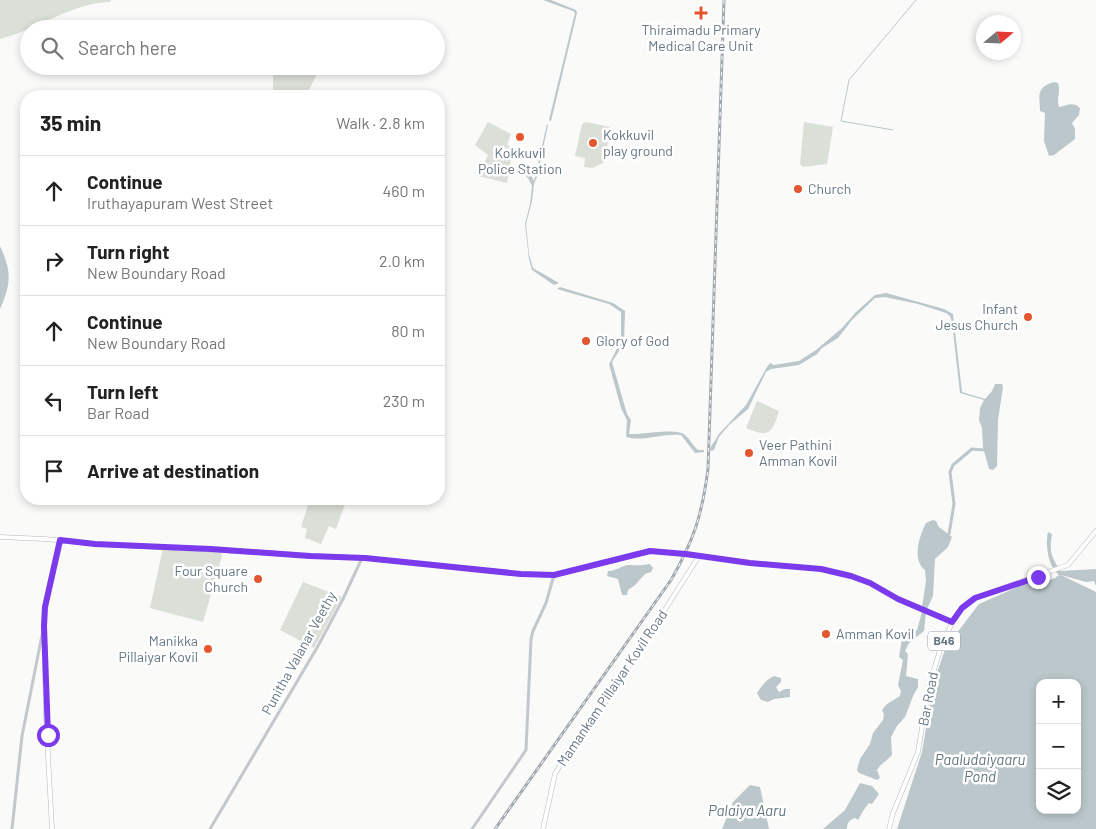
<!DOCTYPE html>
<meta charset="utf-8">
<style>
:root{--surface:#fff;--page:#f6f6f6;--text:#222;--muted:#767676;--line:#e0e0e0}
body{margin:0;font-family:Barlow,sans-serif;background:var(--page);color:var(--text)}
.controls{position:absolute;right:15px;bottom:15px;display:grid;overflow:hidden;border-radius:10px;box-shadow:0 2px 8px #0003}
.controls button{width:45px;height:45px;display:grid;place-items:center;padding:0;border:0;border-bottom:1px solid var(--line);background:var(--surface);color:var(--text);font:25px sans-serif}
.compass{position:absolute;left:976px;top:15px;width:45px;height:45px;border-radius:50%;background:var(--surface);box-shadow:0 2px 8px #0003;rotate:71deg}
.stop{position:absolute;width:15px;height:15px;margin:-11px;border:4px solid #7c3aed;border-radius:50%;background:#fff}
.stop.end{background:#7c3aed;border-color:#fff;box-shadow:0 1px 5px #0008}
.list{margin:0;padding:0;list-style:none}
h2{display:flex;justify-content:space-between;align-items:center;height:65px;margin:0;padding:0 20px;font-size:21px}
h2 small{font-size:16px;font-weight:400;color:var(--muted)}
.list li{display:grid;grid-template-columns:32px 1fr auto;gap:15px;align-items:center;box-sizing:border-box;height:70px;padding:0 20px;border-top:1px solid var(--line)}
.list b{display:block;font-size:19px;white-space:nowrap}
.list p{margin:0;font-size:16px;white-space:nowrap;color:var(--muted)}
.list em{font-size:16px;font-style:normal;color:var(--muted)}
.icon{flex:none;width:28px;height:28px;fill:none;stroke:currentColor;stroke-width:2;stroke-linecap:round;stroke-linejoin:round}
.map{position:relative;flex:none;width:1096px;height:829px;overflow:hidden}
.search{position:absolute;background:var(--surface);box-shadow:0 2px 8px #0003;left:20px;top:20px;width:425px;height:55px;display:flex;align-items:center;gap:12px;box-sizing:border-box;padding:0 18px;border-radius:28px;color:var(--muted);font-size:19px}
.panel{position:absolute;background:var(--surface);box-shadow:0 2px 8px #0003;left:20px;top:90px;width:425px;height:415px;border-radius:20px}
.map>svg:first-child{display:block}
.green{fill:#dadfd7}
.water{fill:#bbc7cb;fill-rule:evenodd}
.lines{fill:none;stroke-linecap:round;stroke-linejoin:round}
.stream{stroke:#bbc7cb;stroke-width:1}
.canal{stroke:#bbc7cb;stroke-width:3}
.secondary-casing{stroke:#b3babf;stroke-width:5}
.primary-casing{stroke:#b5babe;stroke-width:5}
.tertiary{stroke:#c3c8cc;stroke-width:3}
.secondary{stroke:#fff;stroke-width:4}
.primary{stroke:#fff;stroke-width:4}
.rail-casing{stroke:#a2aab0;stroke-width:3}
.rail{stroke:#fff;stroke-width:1;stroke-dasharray:4;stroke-linecap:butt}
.route{stroke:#7c3aed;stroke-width:6}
.poi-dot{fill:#e4572e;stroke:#fff;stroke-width:2}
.labels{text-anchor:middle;stroke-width:5;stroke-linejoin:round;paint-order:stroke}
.shield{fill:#fff;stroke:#939fa8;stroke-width:1}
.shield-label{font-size:12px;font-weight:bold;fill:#657683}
.poi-label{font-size:14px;fill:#657683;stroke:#fff;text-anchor:start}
.street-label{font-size:14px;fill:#657683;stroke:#fff}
.water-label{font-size:15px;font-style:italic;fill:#60757c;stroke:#fff}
</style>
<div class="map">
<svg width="1096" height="829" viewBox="0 0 1096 829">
<rect width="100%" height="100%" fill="#fafaf8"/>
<path class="green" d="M0 0H111L110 2C71 3 37 30 0 39Z
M276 66H302L318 72 306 96H279L273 89V73Z
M488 122 511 134 507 145 513 147 507 183 478 176 488 155 475 145Z
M586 122 610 127 611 130 603 163 592 168 584 167 585 158 575 156 582 124Z
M804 122 833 127 827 164 803 167 800 164Z
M757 401 779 411C772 434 769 438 746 428Z
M310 499H347L336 529 329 526 321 544 305 538 307 529 301 527Z
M163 548 221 553 222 556 203 622 150 608Z
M303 582 342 597 314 648 280 630Z"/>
<path class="water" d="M543 0H551L576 10 577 13 551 121 549 120 575 13 573 11Z
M1054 82 1058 83C1061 92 1056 99 1059 107 1067 106 1073 101 1080 108L1079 115 1072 123 1075 129V139L1054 155 1049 156 1044 141 1045 113 1040 111C1040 95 1035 88 1054 82Z
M547 124 548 125 537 177 534 184 532 201 526 224 529 254 533 268 559 283 554 285 532 270 529 259 525 224 530 204 532 186 528 178 519 170 522 166 531 175 534 181Z
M0 246C12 271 11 284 0 309Z
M560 287 613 303 625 311 624 343 612 362 627 414 631 420 629 434C642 435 677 427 685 435 690 439 693 446 698 450H704V452L695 453 681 435C662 433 644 442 626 437L627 420 621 408 609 364 621 341V312L609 304 557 289Z
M886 293 944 309 953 314 962 392 985 399 992 391 995 384H1002L1003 387 998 420 997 466 993 470 989 469 983 447 982 428 979 420 980 408 984 400 960 393 952 322 950 316 946 313 918 304 885 297 875 298 852 320 838 338 822 348 817 354 799 365 771 369 766 372 748 409 729 425 719 437 714 450 710 451C710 445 716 441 718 435L746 405 767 367 770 363 774 365 799 361 816 350 842 328 856 312 875 295Z
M933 520 936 521 939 527 952 537 948 547 935 559 933 596 927 609 922 607 926 581 925 570C911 559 920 535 926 523Z
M1048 532 1052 534C1049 552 1051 557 1061 571L1096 569V586L1094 581 1086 582 1061 575 1096 592V829H897L922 752 934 681 946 647 979 604 1024 584H1029L1032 587 1055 578 1059 575C1048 567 1045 545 1048 532ZM1040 683H1077V810H1040Z
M650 564 653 568 651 572 645 574 635 585 628 590 627 595H622L618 579 607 576 608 571C616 571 621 566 628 565 637 565 641 566 650 564Z
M922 612 926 613 924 631 909 643 905 651 908 654 906 676 918 679V687L913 696 905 717 897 726 891 737 892 755C887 761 881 763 877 770L880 778 877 780 859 773 857 770 860 759 870 744 873 733 883 720 884 714 882 710 887 704 900 696 901 691 898 685 903 660 899 657 902 639 917 630Z
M774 676 781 678V682L776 687 779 692 785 689H790V697L774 699 768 702 761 700 757 693C761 686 767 679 774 676Z
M860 783 872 786 879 794 872 804 869 803 863 811 858 820 855 818C849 820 847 823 847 829H823L845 810Z
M750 785 760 787 769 829H722L733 802Z"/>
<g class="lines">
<path class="stream" d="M893 130 841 121 849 80 916 0"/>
<path class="canal" d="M949 534 954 504 950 472 953 465 972 449 984 450"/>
<defs>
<path id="secondary" d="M0 537 45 539 95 544 257 552 310 556 365 558 521 574 554 575 650 551 699 556 615 688 585 732 568 751 555 774 543 829
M52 829 46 718 44 626 45 607 61 540"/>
<path id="primary" d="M889 829 893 813 918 752 929 686 941 647 952 623 962 608 975 598 1068 565 1096 531"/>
</defs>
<use href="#secondary" class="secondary-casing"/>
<use href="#primary" class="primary-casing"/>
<path class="tertiary" d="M699 556 750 563 821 569 851 576 870 583 898 599 952 623
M12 829 22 736 43 630
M210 829 318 646 343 599 362 558
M472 829 526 750 531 639 533 631 546 603 554 575"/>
<use href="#secondary" class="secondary"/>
<use href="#primary" class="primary"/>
<defs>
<path id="rail" d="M495 829 671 580C694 540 702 515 708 469L724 0"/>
</defs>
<use href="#rail" class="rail-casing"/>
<use href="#rail" class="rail"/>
</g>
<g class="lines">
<path class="route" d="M48 735 44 626 45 607 60 540 95 544 211 549 310 556 365 558 521 574 554 575 650 551 686 554 750 563 821 569 851 576 870 583 898 599 952 622 962 608 975 598 1038 577"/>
</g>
<g class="poi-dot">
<path d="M698.5 5.5h5v5h5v5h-5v5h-5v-5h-5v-5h5z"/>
<circle cx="520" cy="137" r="5"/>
<circle cx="593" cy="143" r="5"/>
<circle cx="798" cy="189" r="5"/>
<circle cx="1028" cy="317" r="5"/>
<circle cx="586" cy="341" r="5"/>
<circle cx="749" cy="453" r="5"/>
<circle cx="258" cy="579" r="5"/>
<circle cx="826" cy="634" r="5"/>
<circle cx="208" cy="649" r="5"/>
</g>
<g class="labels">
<rect class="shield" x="928" y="631.5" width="32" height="19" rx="4"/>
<g class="shield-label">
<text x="944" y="645">B46</text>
</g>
<g class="poi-label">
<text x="701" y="35" text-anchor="middle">Thiraimadu Primary<tspan x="701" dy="16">Medical Care Unit</tspan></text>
<text x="603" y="140">Kokkuvil<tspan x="603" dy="16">play ground</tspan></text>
<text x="520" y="158" text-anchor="middle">Kokkuvil<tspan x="520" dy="16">Police Station</tspan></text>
<text x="808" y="194">Church</text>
<text x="1018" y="314" text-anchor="end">Infant<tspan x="1018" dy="16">Jesus Church</tspan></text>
<text x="596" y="346">Glory of God</text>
<text x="759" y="450">Veer Pathini<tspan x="759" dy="16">Amman Kovil</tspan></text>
<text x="248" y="576" text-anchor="end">Four Square<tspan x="248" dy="16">Church</tspan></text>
<text x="836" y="639">Amman Kovil</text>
<text x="198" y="646" text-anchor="end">Manikka<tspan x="198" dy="16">Pillaiyar Kovil</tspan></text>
</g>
<g class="street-label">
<text transform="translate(299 653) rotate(-61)" y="5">Punitha Valanar Veethy</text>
<text transform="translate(612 688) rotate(-56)" y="5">Mamankam Pillaiyar Kovil Road</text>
<text transform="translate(928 699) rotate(-79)" y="5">Bar Road</text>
</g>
<g class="water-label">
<text x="980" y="765">Paaludaiyaaru<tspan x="980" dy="17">Pond</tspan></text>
<text x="747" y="816">Palaiya Aaru</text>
</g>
</g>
</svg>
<div class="controls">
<button>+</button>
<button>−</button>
<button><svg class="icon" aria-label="layers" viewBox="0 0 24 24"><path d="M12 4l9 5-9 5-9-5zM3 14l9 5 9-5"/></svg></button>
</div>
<svg class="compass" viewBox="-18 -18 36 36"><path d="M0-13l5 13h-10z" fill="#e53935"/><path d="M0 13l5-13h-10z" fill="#767676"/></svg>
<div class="stop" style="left:48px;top:735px"></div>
<div class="stop end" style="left:1038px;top:577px"></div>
<div class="search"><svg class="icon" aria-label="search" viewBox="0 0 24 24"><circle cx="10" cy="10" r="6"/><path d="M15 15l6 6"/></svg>Search here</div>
<section class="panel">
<h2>35 min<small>Walk · 2.8 km</small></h2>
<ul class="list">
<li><svg class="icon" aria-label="ahead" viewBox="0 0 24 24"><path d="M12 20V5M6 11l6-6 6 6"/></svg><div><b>Continue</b><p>Iruthayapuram West Street</p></div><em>460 m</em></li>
<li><svg class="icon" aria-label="right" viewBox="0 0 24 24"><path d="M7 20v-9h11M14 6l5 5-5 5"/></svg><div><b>Turn right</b><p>New Boundary Road</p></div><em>2.0 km</em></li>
<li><svg class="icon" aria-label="ahead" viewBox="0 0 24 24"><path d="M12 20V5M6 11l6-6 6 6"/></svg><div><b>Continue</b><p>New Boundary Road</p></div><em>80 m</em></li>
<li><svg class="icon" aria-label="left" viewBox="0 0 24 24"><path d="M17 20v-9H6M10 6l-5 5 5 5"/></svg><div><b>Turn left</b><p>Bar Road</p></div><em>230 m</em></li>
<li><svg class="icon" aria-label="arrive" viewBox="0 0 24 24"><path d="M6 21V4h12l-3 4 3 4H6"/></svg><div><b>Arrive at destination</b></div></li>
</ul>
</section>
</div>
